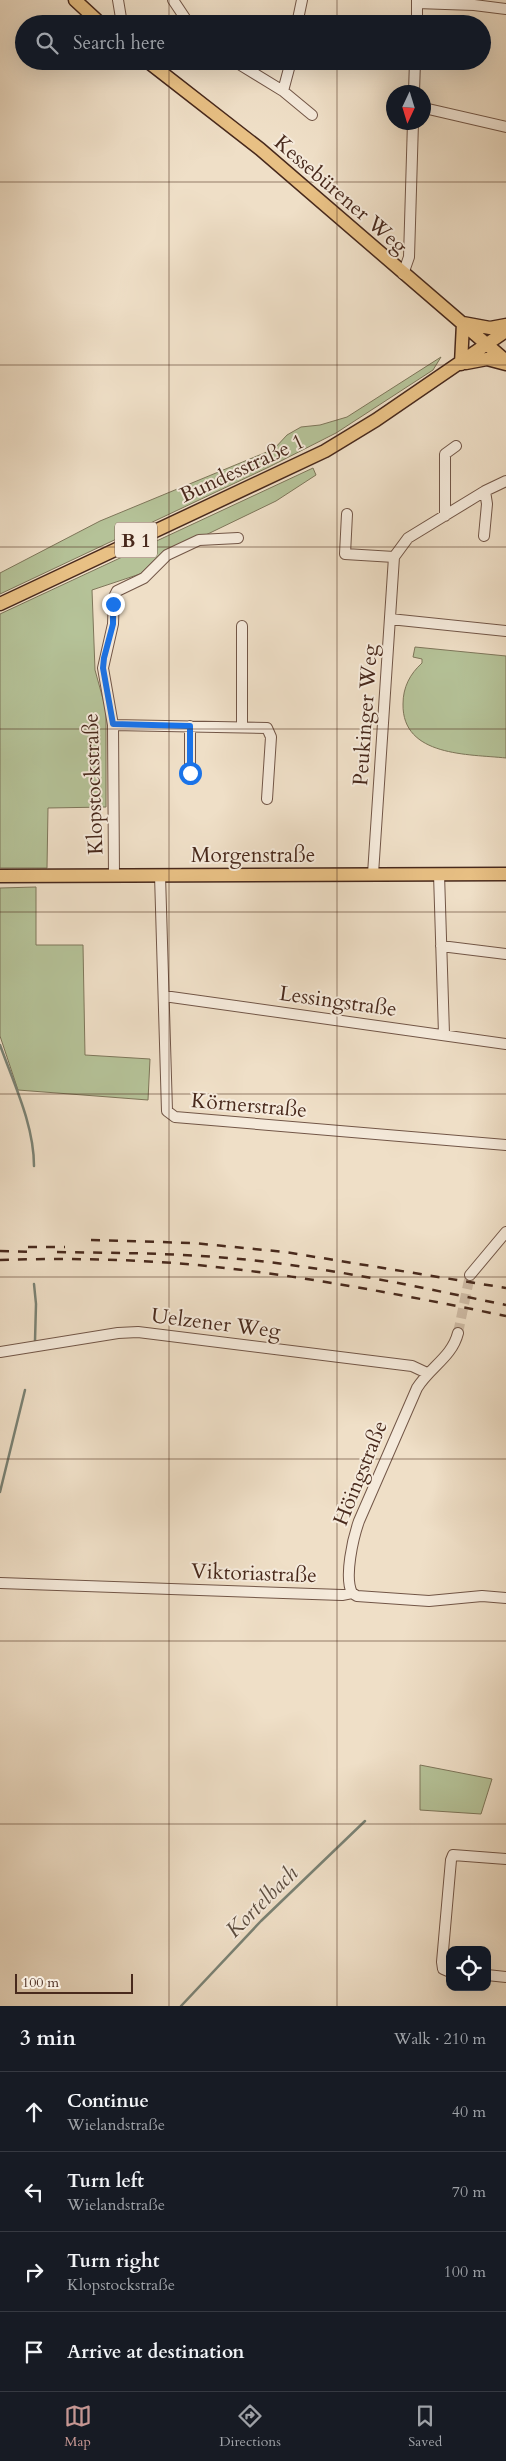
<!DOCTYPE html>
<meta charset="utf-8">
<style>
:root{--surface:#171b24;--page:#20242c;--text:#f1f3f6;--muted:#9ea1a6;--line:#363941;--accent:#c59692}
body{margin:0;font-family:Cardo,serif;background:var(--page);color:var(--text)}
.controls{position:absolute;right:15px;bottom:15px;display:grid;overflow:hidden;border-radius:10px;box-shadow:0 5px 20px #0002}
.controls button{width:45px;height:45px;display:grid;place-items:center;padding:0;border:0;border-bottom:1px solid var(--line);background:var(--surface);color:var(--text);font:25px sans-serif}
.compass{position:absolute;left:386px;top:85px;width:45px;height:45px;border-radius:50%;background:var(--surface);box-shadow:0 5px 20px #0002;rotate:184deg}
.scale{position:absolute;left:15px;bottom:12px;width:118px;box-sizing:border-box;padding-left:5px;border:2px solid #48291c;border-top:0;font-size:14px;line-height:18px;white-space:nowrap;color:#48291c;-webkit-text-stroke:4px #f5eadb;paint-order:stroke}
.stop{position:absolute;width:15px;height:15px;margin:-11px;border:4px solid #1a73e8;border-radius:50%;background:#fff}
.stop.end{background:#1a73e8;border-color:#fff;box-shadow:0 1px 5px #0008}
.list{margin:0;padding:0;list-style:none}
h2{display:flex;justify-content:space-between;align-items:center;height:65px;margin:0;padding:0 20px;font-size:21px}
h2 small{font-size:16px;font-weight:400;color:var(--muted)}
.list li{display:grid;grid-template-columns:32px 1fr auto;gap:15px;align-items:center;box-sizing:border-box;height:80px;padding:0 20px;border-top:1px solid var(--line)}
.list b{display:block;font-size:19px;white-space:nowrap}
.list p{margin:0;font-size:16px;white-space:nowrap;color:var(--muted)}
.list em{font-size:16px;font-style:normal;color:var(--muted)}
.icon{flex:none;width:28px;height:28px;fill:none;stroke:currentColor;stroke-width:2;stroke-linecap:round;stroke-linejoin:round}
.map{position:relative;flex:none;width:506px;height:2006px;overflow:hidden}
.search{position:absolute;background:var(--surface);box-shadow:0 5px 20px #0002;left:15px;right:15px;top:15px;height:55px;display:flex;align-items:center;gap:12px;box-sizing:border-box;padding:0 18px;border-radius:28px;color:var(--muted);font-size:19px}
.sheet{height:385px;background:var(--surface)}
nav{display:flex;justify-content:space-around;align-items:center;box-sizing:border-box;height:70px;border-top:1px solid var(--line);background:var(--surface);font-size:14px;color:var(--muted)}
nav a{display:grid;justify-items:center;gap:2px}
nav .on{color:var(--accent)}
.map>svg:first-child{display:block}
.green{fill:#b5c298;stroke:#7e765a}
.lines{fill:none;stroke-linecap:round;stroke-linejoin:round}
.stream{stroke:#7a8274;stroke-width:2.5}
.minor-tunnel{stroke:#cebba5;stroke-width:10;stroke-dasharray:10 5;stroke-linecap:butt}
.minor-casing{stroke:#725647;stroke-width:12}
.major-casing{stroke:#48291c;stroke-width:15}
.minor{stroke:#f5eadb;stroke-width:10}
.major{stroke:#e8c084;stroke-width:12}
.rail{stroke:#48291c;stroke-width:2.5;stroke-dasharray:9 9;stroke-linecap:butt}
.route{stroke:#1a73e8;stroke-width:6}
.grid{fill:none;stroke:#48291c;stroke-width:1;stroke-opacity:0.55}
.labels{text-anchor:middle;stroke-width:4;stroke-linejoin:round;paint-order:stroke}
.shield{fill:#f5eadb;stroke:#7c6355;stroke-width:1}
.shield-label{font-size:20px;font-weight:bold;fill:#48291c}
.street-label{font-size:21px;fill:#48291c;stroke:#f5eadb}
.water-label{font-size:22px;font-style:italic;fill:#5d4e41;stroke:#f5eadb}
</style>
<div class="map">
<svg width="506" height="2006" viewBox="0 0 506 2006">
<rect width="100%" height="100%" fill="#efdfc7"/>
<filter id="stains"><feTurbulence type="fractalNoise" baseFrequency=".004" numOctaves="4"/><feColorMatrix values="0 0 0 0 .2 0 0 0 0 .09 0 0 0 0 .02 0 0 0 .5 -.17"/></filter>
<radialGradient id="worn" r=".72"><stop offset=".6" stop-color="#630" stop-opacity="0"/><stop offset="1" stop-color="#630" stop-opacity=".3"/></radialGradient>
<path class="green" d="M441 357 433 370 336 433 269 467 0 594V573L100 521 274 449 287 435 301 427 320 425 347 417Z
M313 468 316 475 276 501 156 559 140 574 92 590 95 670 106 710V807L48 808 47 868H0V614Z
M415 647 506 656V758C469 754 402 757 403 704 403 687 410 674 422 663V659L413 657Z
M36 887V945H83L85 1055 150 1059 148 1100 18 1090 0 1036V888Z
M420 1765 492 1779 481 1814 420 1810Z"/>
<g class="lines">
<path class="stream" d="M0 1045C14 1084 34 1125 34 1166
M34 1284 36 1304 35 1341
M0 1492 25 1390
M181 2006 261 1921 365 1821"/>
<path class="minor-tunnel" d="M458 1333 470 1275"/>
<defs>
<path id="minor" d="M118 0 122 24
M173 0 189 24
M417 3 474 5 506 9
M297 24 302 0
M417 24V0
M234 61 283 91 291 61
M283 91 312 115
M414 92 415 61
M424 108 506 127
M403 274 409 257 413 122
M347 514 345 554 394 557
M445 516V454L456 446
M484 536 487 504 485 491
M390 619 506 631
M113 725 267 728 271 737 267 799
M242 726V626
M190 773V726
M373 874 394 557 408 538 485 491 506 481
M439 874 444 1034
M160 875 167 1111 175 1117 506 1145
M114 876 113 725 103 668 113 624 114 597 117 591 144 578 167 555 199 540 238 538
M441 946 506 954
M164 996 506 1044
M470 1275 506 1232
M0 1352 118 1333 138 1332 412 1366 427 1373
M0 1583 342 1595 352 1593 357 1596 429 1601 482 1596 506 1598
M352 1593C344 1577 353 1538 359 1521L417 1388C430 1367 452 1357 458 1333
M450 1972 443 1969 442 1962 451 1860 453 1855 506 1859
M487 1975 506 1977"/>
<path id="major" d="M75 0 101 24
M147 61 260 149 506 361
M463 323 490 328 506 325
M466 363 487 359 506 364
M461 364 463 323
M0 604 325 451 376 420 506 331
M0 876 506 874"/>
</defs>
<use href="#minor" class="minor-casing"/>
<use href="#major" class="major-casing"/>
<use href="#minor" class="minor"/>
<use href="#major" class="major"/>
<path class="rail" d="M91 1240 193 1243 285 1252 506 1288
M28 1247H65
M0 1251 35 1252
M57 1252C115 1253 172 1253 229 1258 322 1266 414 1286 506 1305
M0 1260C65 1258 132 1259 197 1265 301 1275 403 1295 506 1316"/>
</g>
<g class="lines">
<path class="route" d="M113 604V624L104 658 103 668 113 724 190 726V773"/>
</g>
<path class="grid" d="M169 0V24M337 0V24M169 61V2006M337 61V2006M0 182H506M0 365H506M0 547H506M0 729H506M0 912H506M0 1094H506M0 1277H506M0 1459H506M0 1641H506M0 1824H506"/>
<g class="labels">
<rect class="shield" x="115" y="522.5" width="42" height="35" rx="4"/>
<g class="shield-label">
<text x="136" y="547">B 1</text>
</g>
<g class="street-label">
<text transform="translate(341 194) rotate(41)" y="7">Kessebürener Weg</text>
<text transform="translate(242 468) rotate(-25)" y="7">Bundesstraße 1</text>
<text transform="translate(365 715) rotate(-86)" y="7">Peukinger Weg</text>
<text transform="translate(93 784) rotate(-92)" y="7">Klopstockstraße</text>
<text x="253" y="862">Morgenstraße</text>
<text transform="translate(338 1001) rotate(8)" y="7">Lessingstraße</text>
<text transform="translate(249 1105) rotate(5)" y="7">Körnerstraße</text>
<text transform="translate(216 1323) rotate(7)" y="7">Uelzener Weg</text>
<text transform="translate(360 1473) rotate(-68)" y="7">Höingstraße</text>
<text transform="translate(254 1573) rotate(2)" y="7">Viktoriastraße</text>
</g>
<g class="water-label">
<text transform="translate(261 1901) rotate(-45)" y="8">Kortelbach</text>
</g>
</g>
<rect width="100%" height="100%" filter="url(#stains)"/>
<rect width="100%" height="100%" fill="url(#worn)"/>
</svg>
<div class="controls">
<button><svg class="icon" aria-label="locate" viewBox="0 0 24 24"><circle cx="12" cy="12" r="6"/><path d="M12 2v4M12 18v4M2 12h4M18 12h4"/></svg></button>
</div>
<svg class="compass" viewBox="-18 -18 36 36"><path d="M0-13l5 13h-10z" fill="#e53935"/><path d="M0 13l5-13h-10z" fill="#9ea1a6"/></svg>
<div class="scale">100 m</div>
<div class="stop" style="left:190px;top:773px"></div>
<div class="stop end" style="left:113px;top:604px"></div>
<div class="search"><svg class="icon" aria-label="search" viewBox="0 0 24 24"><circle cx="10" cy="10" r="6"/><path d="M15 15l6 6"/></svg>Search here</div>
</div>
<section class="sheet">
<h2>3 min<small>Walk · 210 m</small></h2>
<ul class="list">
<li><svg class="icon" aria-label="ahead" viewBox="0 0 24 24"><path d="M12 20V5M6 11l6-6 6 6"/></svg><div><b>Continue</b><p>Wielandstraße</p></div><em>40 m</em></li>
<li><svg class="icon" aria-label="left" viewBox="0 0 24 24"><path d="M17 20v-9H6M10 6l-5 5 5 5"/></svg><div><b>Turn left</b><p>Wielandstraße</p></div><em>70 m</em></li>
<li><svg class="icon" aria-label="right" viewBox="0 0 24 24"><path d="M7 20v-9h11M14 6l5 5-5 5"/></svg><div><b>Turn right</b><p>Klopstockstraße</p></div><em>100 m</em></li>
<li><svg class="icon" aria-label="arrive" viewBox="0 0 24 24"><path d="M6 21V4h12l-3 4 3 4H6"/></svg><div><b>Arrive at destination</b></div></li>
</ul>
</section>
<nav>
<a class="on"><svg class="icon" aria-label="map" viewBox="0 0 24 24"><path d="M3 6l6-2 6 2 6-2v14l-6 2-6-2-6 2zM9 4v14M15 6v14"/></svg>Map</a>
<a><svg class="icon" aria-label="directions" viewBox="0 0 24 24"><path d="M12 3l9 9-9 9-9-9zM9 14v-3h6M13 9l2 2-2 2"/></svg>Directions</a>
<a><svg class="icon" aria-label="saved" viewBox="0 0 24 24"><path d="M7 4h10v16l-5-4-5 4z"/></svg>Saved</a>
</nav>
